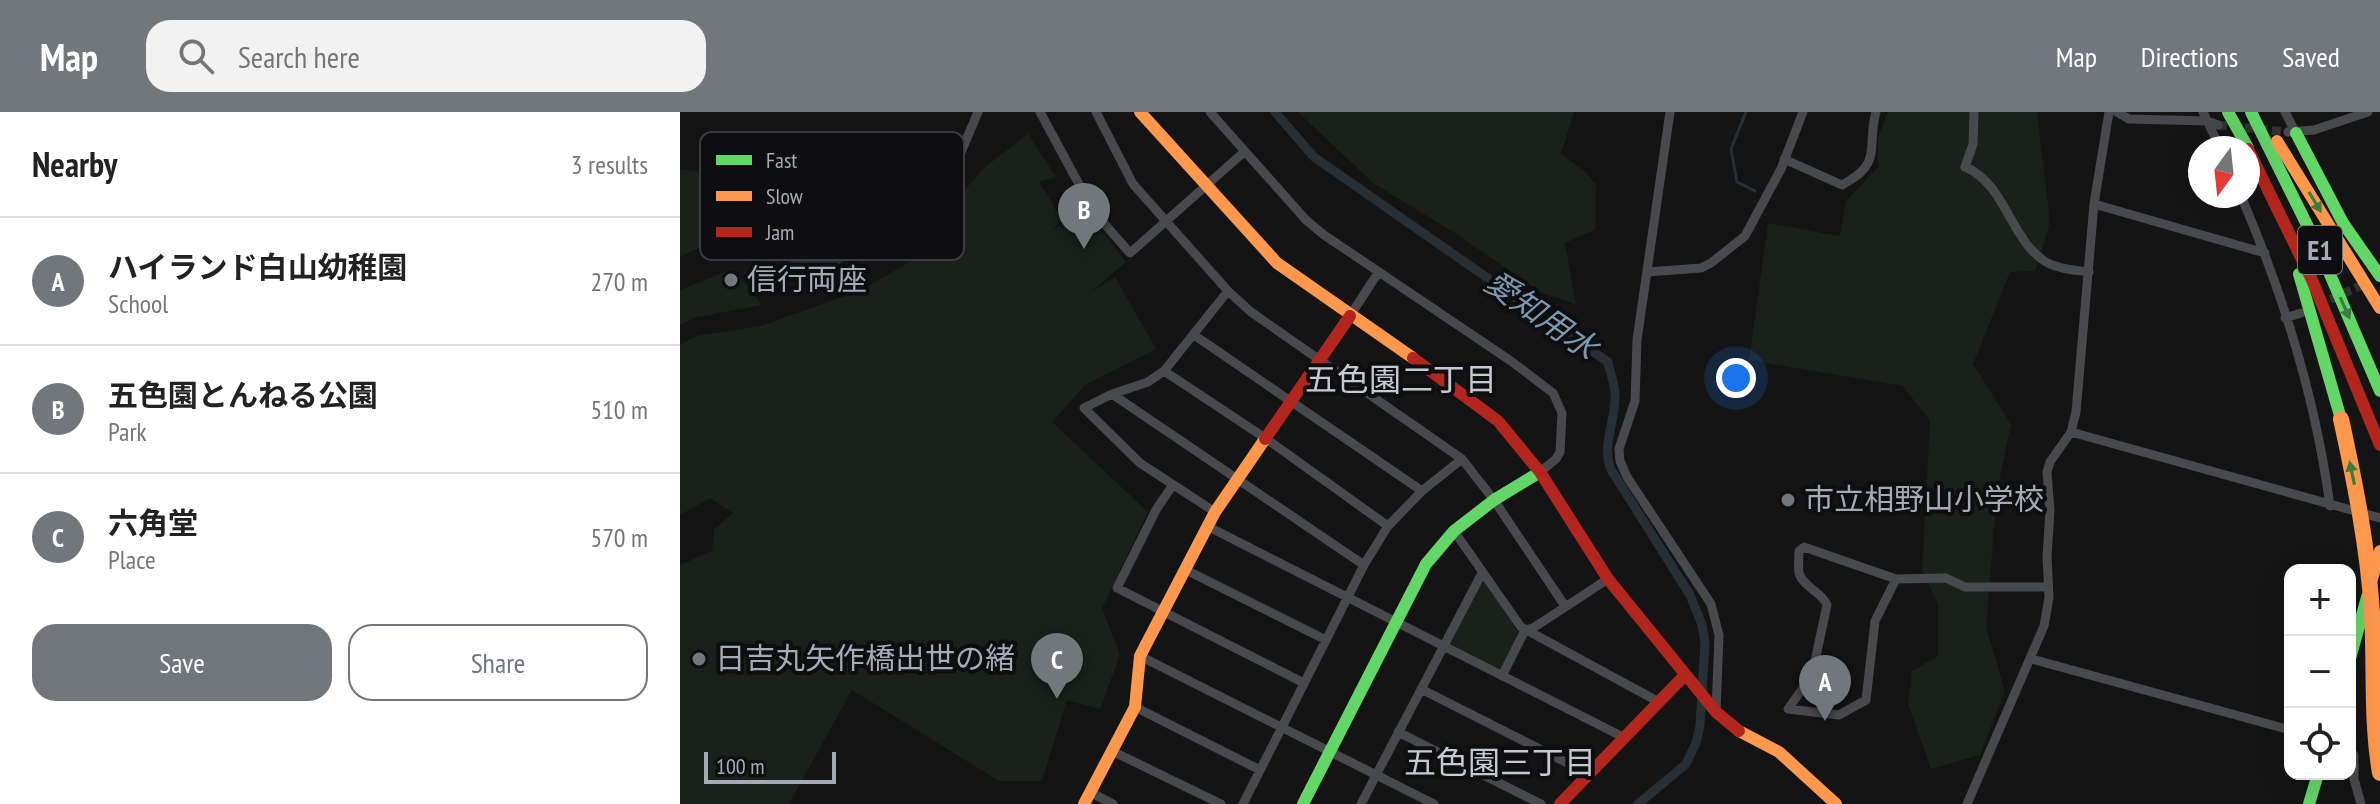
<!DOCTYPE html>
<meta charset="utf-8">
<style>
:root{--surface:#fff;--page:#f2f2f2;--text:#222;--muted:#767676;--line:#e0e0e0;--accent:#72767d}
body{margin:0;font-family:"PT Sans Narrow","Noto Sans JP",sans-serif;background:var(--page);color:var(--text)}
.controls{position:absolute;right:24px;bottom:24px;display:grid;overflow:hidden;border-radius:16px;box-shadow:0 8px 32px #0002}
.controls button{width:72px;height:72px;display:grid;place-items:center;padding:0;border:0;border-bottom:2px solid var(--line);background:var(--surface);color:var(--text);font:40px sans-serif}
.compass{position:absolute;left:1508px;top:24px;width:72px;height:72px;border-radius:50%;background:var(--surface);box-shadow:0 8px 32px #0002;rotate:195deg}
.scale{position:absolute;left:24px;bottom:20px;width:132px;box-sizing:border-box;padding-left:8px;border:4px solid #a4aab6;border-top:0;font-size:22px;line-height:28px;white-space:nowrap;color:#a4aab6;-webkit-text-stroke:6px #0e0e10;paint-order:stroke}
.you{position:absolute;left:1056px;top:266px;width:28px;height:28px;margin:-20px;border:6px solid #fff;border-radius:50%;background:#1a73e8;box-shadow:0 0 0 12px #1a73e833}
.badge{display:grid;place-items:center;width:52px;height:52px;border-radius:50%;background:var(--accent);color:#fff;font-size:26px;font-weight:700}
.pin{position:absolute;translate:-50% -66px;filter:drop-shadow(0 2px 4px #0008)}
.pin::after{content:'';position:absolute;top:42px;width:28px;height:24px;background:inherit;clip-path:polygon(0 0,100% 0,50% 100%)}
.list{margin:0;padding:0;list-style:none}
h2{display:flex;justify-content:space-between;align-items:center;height:104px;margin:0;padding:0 32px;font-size:34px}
h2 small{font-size:26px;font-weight:400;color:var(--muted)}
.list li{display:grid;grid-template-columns:52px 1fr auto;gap:24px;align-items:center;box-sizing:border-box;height:128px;padding:0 32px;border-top:2px solid var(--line)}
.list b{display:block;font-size:30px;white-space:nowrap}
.list p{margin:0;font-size:26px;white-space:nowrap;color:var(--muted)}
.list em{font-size:26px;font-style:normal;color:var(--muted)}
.actions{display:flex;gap:16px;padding:24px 32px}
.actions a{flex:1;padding:18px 0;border:2px solid var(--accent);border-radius:24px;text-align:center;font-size:28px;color:var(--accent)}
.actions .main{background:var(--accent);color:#fff}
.icon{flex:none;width:44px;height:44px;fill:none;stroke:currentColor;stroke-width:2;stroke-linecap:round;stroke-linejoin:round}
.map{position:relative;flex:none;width:1700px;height:692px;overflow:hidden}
header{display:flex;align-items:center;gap:48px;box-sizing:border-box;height:112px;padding:0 40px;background:var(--accent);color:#fff}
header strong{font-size:38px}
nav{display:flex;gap:44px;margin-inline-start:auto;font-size:28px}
.search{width:560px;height:72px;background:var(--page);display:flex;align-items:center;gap:20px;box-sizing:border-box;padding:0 28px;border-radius:24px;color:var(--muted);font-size:30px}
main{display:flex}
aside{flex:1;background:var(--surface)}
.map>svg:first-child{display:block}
.green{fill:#1a211b}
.water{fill:#272f36}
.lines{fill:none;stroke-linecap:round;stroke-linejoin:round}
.stream{stroke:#272f36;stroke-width:3}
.canal{stroke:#272f36;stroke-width:9}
.street-tunnel{stroke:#313234;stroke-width:9;stroke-dasharray:9 4.5;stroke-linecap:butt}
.street{stroke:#48494d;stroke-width:9}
.fast{stroke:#63d668;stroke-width:12}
.slow{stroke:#ff974d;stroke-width:12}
.jam{stroke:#b3261e;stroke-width:12}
.slow-bridge{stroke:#ff974d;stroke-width:16}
.oneway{fill:#3d7c40}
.poi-dot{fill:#72767d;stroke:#0e0e10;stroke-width:3}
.labels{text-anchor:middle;stroke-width:8;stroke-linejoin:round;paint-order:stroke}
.shield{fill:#0e0e10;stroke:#777b84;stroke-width:2}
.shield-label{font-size:28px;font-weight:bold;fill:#a4aab6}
.poi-label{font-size:30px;fill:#a4aab6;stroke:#0e0e10;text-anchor:start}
.water-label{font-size:32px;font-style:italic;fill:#7a99b2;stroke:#0e0e10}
.neighbourhood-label{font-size:32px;fill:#c5c9d2;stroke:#0e0e10}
.key{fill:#0e0e10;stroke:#3b3d42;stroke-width:2}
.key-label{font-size:22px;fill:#a4aab6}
</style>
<header>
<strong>Map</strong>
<div class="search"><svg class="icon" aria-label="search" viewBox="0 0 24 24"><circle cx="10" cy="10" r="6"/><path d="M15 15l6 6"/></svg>Search here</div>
<nav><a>Map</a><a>Directions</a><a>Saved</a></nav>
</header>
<main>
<aside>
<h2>Nearby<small>3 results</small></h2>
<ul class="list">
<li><span class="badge">A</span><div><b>ハイランド白山幼稚園</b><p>School</p></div><em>270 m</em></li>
<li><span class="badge">B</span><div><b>五色園とんねる公園</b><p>Park</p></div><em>510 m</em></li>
<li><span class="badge">C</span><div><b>六角堂</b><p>Place</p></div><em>570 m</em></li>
</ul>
<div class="actions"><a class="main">Save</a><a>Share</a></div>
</aside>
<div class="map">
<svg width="1700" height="692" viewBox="0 0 1700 692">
<rect width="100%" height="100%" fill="#141414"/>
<path class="green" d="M618 0H894L881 42 905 60 916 72 915 118 885 131 896 192 862 181 775 121 693 71Z
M1208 0H1357L1370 110 1355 159 1330 160 1293 252 1331 312 1317 380 1306 515 1325 579 1300 643 1251 657 1228 592 1232 559 1258 544V492L1242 459 1250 309 1223 274 1069 248 1088 111 1160 124 1166 89 1198 55V25Z
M348 22 376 65 359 70 382 107 371 120 403 96 446 150 411 180 435 165 476 237 405 273 372 310 468 400 422 496 440 543 420 597 387 588 362 669H319L172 578 109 692H0V453L32 439 34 417 53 401 30 386 0 403V233L16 224 81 214 181 178 242 143 275 89 305 55Z
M0 57 40 62 112 61C86 98 41 126 0 145Z
M49 158 72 178 81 193 14 206 0 213V178Z
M802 465 838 520 821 560 767 532Z"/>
<path class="water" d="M147 51 178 55 218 102 199 123 152 157 116 154 92 134 87 120 93 100Z"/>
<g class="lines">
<path class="stream" d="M1066 0 1051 37 1057 70 1075 79"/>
<path class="canal" d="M595 0 634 45 928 250C930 261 935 272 935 283 936 309 922 330 930 356L1010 483 1022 513 1025 530 1020 614 1016 631 1006 652 958 692"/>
<path class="street-tunnel" d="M1538 13 1608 20
M1638 193 1687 171"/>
<path class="street" d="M360 0 414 100 450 141 564 40
M416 0 453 72 548 179 571 200 782 347 814 388 885 494
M530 0 626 108 644 123 831 249 873 281 882 301 880 340 876 347 860 360
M990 0 957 228 955 289 939 337 940 349 947 365 1031 492 1039 523 1036 600
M1294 0 1293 32 1285 55C1326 72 1330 128 1366 150 1378 157 1396 158 1409 160
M1437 0 1449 7 1528 9 1538 13
M1523 0 1540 36
M1605 0 1616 21
M1608 20 1634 18 1688 0
M1104 47 1162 73C1204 51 1186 36 1196 0
M265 78 298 0
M1561 84C1603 182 1636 288 1650 394
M1414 92 1585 141
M967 160 1021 156 1031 151 1065 124 1101 57 1123 0
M670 204 698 161
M1605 206 1621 201
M514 223 742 379
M484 259 585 326 708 414
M432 282 684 453
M1391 320 1700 406
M493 373 477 396 437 476 624 571
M535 400 460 351 404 296 432 282 468 270 484 259 548 179
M527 414 945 626
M774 419 841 515 979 590
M504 457 646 528
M1216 467 1195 509 1186 588 1159 603 1108 597 1132 563 1147 493C1142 480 1123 475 1119 461 1118 454 1119 446 1119 439L1124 435 1216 467 1266 466 1285 475H1367
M460 544 754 692
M1352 547 1610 618
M822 564 845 518 853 516 928 467
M741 577 909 662
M455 595 580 658
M718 620 861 692
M432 639 541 692
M1670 639 1674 643V667L1681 692
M410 680 433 692
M563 692 684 453 708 414 742 379 782 347
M681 692 802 461
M1287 692 1364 514 1369 485 1367 445 1370 399 1367 360 1370 350 1391 320 1396 300 1414 92 1429 0"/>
<path class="fast" d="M1548 0 1568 36
M1571 0 1640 139 1700 279
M1616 21 1663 111 1700 164
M1619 162 1661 307
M1670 547 1687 485
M623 692 746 452 774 419 814 388 860 360
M1629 692 1638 662"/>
<path class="slow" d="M460 0 597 151 733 246
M1597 29 1700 196
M1692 467 1700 439
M1059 619 1099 640 1156 692
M404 692 455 595 460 544 535 400 585 327"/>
<path class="jam" d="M1568 37 1632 168 1700 333
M733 246 818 309 860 360 928 467 1036 600 1059 619
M585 327 670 204
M880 692 1005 563"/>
<path class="slow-bridge" d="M1661 307C1675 371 1688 436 1692 501 1695 555 1691 608 1700 661"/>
</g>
<defs><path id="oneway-solid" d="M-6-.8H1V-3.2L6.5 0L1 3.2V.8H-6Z" transform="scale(2)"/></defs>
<g class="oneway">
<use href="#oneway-solid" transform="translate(1635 90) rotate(59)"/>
<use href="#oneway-solid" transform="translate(1665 196) rotate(66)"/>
<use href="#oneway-solid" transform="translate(1672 361) rotate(-102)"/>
</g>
<g class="poi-dot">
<circle cx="51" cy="168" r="8"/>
<circle cx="1108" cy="388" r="8"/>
<circle cx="19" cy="547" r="8"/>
</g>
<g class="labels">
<rect class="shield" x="1618" y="114" width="44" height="48" rx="6"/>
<g class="shield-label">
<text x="1640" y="148">E1</text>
</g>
<g class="poi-label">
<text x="67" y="178">信行両座</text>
<text x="1124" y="398">市立相野山小学校</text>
<text x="35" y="557">日吉丸矢作橋出世の緒</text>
</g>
<g class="water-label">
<text transform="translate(861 203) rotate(35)" y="11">愛知用水</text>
</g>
<g class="neighbourhood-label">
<text x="721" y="279">五色園二丁目</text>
<text x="820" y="662">五色園三丁目</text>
</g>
</g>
<rect x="20" y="20" width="264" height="128" rx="12" class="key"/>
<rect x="36" y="43" width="36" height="10" fill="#63d668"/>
<rect x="36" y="79" width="36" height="10" fill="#ff974d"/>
<rect x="36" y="115" width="36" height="10" fill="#b3261e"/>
<g class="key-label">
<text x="86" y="56">Fast</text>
<text x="86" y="92">Slow</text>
<text x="86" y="128">Jam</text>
</g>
</svg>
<div class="controls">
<button>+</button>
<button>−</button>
<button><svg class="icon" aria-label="locate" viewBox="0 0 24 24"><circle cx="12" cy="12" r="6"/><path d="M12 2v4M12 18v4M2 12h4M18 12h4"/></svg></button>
</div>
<svg class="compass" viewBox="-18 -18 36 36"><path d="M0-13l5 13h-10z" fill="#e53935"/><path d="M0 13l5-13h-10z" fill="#767676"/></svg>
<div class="scale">100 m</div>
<div class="you"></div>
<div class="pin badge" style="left:1145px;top:609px">A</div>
<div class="pin badge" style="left:404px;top:137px">B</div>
<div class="pin badge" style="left:377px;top:587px">C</div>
</div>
</main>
